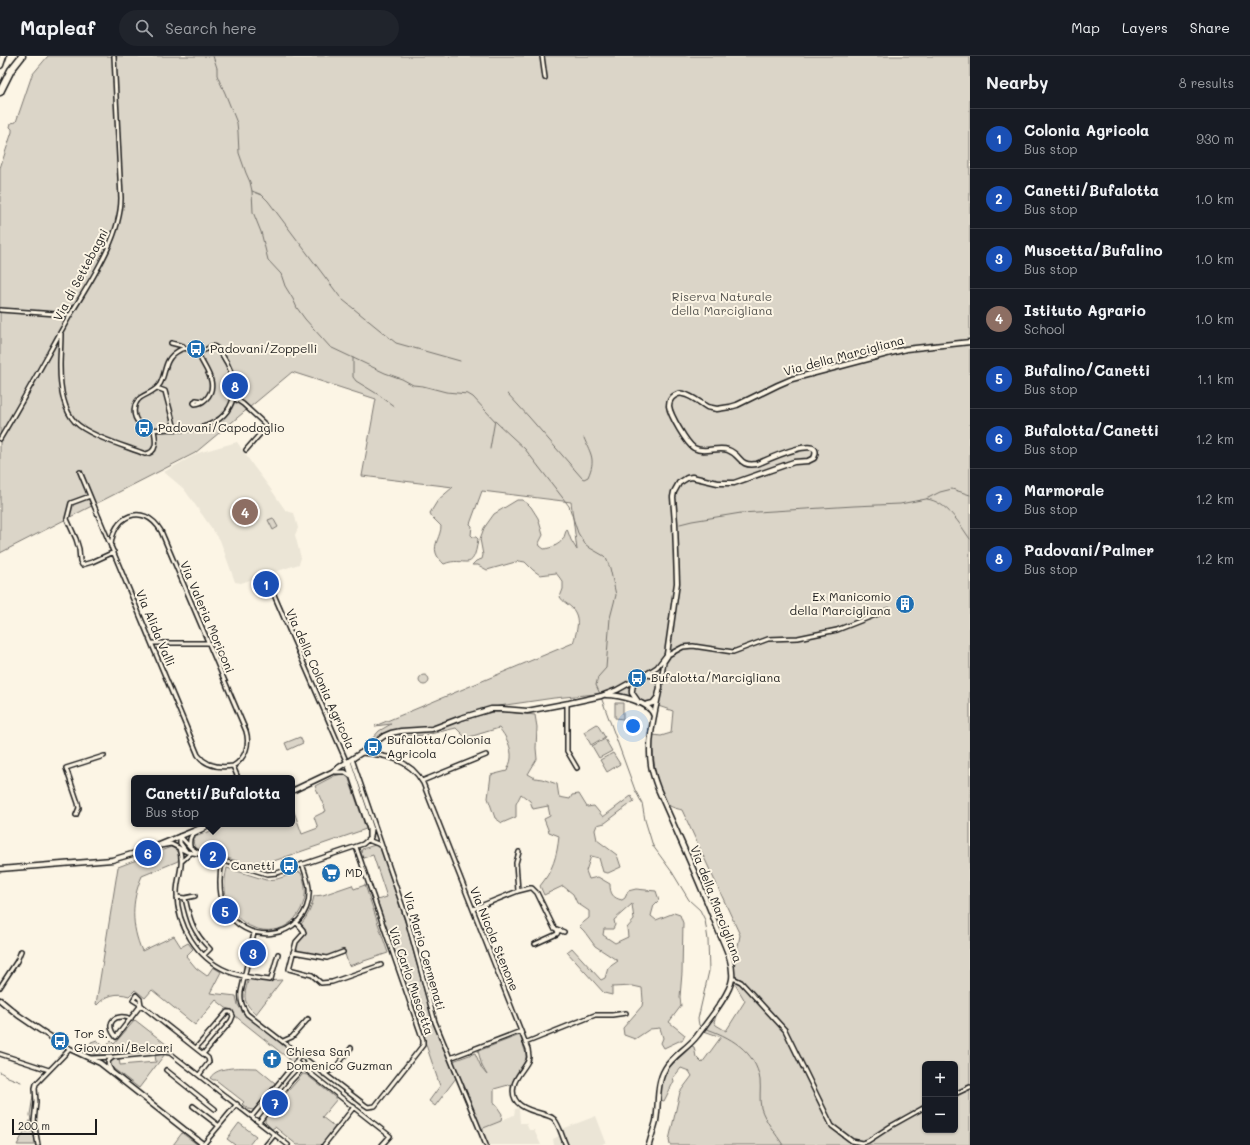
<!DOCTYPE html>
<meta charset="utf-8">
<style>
:root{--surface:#171b24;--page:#20242c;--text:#f1f3f6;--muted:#9ea1a6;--line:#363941;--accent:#0b8043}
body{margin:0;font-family:Mali,sans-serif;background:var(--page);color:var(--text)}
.controls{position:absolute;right:12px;bottom:12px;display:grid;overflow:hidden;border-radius:6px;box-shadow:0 1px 3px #0004}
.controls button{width:36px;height:36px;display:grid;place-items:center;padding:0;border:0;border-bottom:1px solid var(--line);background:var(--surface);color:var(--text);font:20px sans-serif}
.scale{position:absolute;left:12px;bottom:10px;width:85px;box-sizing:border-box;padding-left:4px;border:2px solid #1c1c1c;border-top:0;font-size:11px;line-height:14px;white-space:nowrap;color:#1c1c1c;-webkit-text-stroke:3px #fcf5e5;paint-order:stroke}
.you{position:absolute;left:633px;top:670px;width:14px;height:14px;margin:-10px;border:3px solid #fff;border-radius:50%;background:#1a73e8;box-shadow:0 0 0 6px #1a73e833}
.badge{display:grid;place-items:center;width:26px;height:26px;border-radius:50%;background:var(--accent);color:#fff;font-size:13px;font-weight:700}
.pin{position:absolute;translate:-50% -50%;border:2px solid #fff;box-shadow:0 1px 4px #0006}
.popup{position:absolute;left:131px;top:719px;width:164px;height:52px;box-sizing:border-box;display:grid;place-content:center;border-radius:6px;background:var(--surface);filter:drop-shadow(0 1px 3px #0005);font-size:13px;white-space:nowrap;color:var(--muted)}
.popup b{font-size:15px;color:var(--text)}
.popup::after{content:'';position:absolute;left:50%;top:100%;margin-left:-8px;border:8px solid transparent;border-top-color:var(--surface)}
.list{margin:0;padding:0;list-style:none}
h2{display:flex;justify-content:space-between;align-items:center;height:52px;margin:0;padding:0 16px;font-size:17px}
h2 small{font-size:13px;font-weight:400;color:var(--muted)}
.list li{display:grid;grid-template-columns:26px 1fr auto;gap:12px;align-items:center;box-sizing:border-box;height:60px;padding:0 16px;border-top:1px solid var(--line)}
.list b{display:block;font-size:15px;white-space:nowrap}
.list p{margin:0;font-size:13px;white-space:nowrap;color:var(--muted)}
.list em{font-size:13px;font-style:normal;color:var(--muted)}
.icon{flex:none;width:22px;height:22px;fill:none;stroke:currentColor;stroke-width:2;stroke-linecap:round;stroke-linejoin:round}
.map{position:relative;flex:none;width:970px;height:1089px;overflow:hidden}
header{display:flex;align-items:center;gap:24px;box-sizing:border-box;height:56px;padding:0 20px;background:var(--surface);border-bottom:1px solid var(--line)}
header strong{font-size:19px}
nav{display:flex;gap:22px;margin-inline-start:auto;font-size:14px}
.search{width:280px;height:36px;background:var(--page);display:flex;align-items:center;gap:10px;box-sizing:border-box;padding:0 14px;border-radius:22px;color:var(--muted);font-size:15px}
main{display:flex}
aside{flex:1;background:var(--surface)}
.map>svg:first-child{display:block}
.built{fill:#ebe5d6}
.green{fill:#dbd5c8;stroke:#7c7872;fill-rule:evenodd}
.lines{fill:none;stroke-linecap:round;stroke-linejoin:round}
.stream{stroke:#75726c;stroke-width:1}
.minor-casing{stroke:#1c1c1c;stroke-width:6}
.tertiary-casing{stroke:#1c1c1c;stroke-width:7}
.motorway-casing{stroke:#1c1c1c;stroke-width:9}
.minor{stroke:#fcf5e5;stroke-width:3}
.tertiary{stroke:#fcf5e5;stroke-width:4}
.motorway{stroke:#fcf5e5;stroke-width:6}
.labels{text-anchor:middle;stroke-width:4;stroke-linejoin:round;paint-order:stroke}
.street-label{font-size:12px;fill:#1c1c1c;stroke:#fcf5e5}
.park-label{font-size:12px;fill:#555450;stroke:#fcf5e5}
.poi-label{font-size:12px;fill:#1c1c1c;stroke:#fcf5e5;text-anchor:start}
</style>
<header>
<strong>Mapleaf</strong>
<div class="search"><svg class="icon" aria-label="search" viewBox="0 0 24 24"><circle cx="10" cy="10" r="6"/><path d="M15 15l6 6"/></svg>Search here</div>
<nav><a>Map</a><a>Layers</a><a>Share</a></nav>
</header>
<main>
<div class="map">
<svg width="970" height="1089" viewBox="0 0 970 1089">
<rect width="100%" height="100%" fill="#fcf5e5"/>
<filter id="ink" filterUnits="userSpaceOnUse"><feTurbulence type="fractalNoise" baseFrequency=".025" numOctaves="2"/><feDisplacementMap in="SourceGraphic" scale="8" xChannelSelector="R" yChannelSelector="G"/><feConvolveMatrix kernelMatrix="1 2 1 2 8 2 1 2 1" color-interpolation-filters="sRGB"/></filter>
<g filter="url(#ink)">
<path class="built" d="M237 386 254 411 270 432 286 455 294 457 298 472 295 479 301 502 299 508 241 527 235 526 220 484 184 433 164 416 198 397Z
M519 1052 520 1067H526L529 1074H534L541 1089H484L478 1074 514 1059 515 1053Z
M596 1060 606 1086 601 1089H554L553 1083 559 1080 557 1075Z"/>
<path class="green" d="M48 0H970V1089H670L669 1084 680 1036 692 1020 689 1015 681 1012 673 1022 674 1025 664 1045 660 1044 661 1029 666 1014 692 990 694 991 696 1001 702 1007 721 981 704 975 705 971 715 957H717L714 966 716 969 726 975 745 945 732 923 740 879 682 754C679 753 673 752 670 750 657 742 651 694 653 679L661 680 671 677 673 655 617 636 554 642 499 650 475 656 432 672 397 674 371 688V684L379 675 391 668 375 670 573 587C577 575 581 562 572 552 568 548 563 546 560 541L563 533V526L556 517 540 519 533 514 525 506 519 505 487 514 478 509H472L476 505 482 503 483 499 480 483 484 472 494 458 517 444H522L528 448 531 451 538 462 543 479 539 487 540 490 544 493C551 492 559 489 563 483 565 480 565 476 567 473L571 484 577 494 571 446 482 435 470 468 472 470 471 479 473 481H476L478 483C473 520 465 499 444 508 441 505 437 501 436 497 433 488 441 480 441 470L432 461 430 457 438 444 453 431 362 420 376 343 292 316 195 397 0 497V112L12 76V73L10 71 11 67 16 66 32 19ZM925 1008H955V1074H925Z
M273 462 278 471 273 474 268 464Z
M419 624a5 5 0 1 1 10 0a5 5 0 1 1-10 0Z
M615 647H623V663L615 662Z
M493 656H508L535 659 537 671 536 692 537 703 528 718 535 722 542 723 557 728 559 741 570 743 572 739 579 738 587 751 594 750 603 761 631 740 634 745 605 767 597 769 595 774 597 784 617 799 621 811 608 817 603 816 599 802 591 800 586 815 589 823 598 821 610 828C610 838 613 842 622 844L625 842 628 835 636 833 656 835 659 844 654 849 651 860 656 864 674 857 680 859 683 867 682 917 680 941 681 950 669 966 685 979 682 985H679L664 992 661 987 663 982 660 972 650 973 635 983 624 979 623 972 642 950 643 944 642 932 633 930 612 931V939L604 937 567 896 572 892 601 924 605 922 608 912 618 905 595 890 584 875 579 870 589 862V855L577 847 573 838 563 830 544 839 540 830C553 814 557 800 559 780L549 776 544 763 550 760 548 750 533 753 530 745 521 738 516 748V761L502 767 495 762 488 742 491 719 507 715C508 711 511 706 511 702 512 692 506 680 499 672L466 682 456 672 426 679 399 681 401 677C414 676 426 676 438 672 457 667 474 660 493 656ZM632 848 634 864 627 872 628 881 615 887 603 879 604 873H613L615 869 614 864Z
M597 668 605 681 591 689 584 676Z
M300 681 303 687 288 694 285 687Z
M605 683 612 695 599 702 592 690Z
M613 697 620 708 607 716 600 704Z
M342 718 347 720 349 723 366 773 268 807 270 814 263 813 201 794C195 792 191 788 195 781L229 768H292V750L302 778 318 772 314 761 326 755 315 730 334 720Z
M375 789 379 791 382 796 407 872 433 967 456 1022 435 1050 429 1045 440 1030 377 844 387 841 373 799 363 802 361 797 362 793Z
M171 791C177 793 180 799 178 805L142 820C131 845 131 870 142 895L174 880 181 891 188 887 193 893 186 900 196 912 207 920 213 911 221 916 210 937 236 940 238 949 243 957 295 999V1003L290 1009V1006L289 1003 234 959 232 954 226 952 216 944 195 969 152 934 145 942 135 934 129 940C117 936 106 939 97 949L96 948 118 811Z
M227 812 266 824 277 823 299 816 301 817C303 822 305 827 305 832 306 839 304 846 301 853 287 882 251 880 233 856 224 843 223 827 227 812Z
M352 829 354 833 365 829 388 897 349 910 345 898 326 904 298 897V894L294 893 297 885 306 877 305 873 301 868C308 860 312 851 314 840L323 839Z
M249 922 263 925 282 924 256 958C241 945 244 939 249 922Z
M135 964 171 992 169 993 102 999 89 998 91 986 97 984 105 992 111 985 114 988Z
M520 979 526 998V1003L524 1007 512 1028 494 1033V1046L502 1058 501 1065 481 1073 453 1005 475 997 482 1013 487 1019 482 1010 478 995Z
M165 998 139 1032 110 1010 109 1006 112 1004 119 1003 120 1009 156 1006 155 999Z
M257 1012 275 1027 258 1049 253 1054 248 1053 242 1048 244 1046 216 1024H213L210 1022C218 1009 242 1012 257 1012Z
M303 1018 307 1019 337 1043 322 1061 335 1071 322 1089H297L275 1071 272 1073 265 1066V1062L266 1060Z
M31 1063 37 1089H17Z
M239 1067 256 1080 249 1089H235L227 1083Z
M182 1077 198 1089H173Z"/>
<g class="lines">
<path class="stream" d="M213 0 217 12V19L219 24 225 37 237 67 238 76 239 97 246 117 250 126 252 135 253 156 261 176 268 204 281 218 285 230 293 243 297 252 305 263 330 291 385 317 402 323 413 329 423 330 446 336 468 338 473 341 497 367 525 393 569 450 578 477 585 488 590 492 604 500 606 502 610 512 616 539 610 562 606 612 598 621 596 629 600 638
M252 135 262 139 268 145 340 241
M343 244 396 287 460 305
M353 302V321L356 325 379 339 395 351
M508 338 529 361 582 422 584 423 588 421C596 403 591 399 584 382
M490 393 495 364
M927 443C947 446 959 467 970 483
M680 468 692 465 741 457 854 450 900 448 926 443 940 436 952 433 970 439
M601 641 635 734 642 747 645 764 653 790 672 816 689 844 700 854 705 864 708 884 709 915 698 963 699 969 701 971
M704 972C729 980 756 995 760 1024 761 1033 759 1043 761 1052 765 1065 776 1078 783 1089
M0 1016 8 1021 21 1026
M33 1040 30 1059 36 1089"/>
<defs>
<path id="minor" d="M542 0 545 22
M0 254 70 259
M61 277C61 288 60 299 60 310 60 329 62 352 75 366 89 380 125 390 145 398 158 397 156 384 154 374
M171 287 183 290 184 292
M212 290C220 292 223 301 227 307 244 341 229 368 192 373 185 374 177 373 170 373 159 374 148 375 139 367 132 360 133 348 140 342 147 337 155 336 160 328 167 315 163 304 178 295 186 289 192 296 201 295 205 295 208 292 212 290Z
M197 295C202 310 221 327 206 343 203 346 200 348 195 348L194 347 196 344 203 345
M157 332 165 335 175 373
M234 342 243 348 267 370 246 394
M0 383C24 343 46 302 69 261 89 227 121 182 121 142L114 0
M80 416 198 699C206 710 220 712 233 710
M90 440 71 447 67 463 76 483 79 493 80 505 82 509 92 506 114 496
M111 491C112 460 143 445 161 475L246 675C250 688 246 702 233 710L238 722
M268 525 347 707 369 773V781
M152 587H209
M668 599 683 591 693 590 733 596 768 583 798 582 837 574 888 554
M646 618 657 611 667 598
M660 631 664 606 668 600V598
M567 648V695L577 712
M361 697C386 699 410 703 423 727L528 993 529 1001 528 1005C524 1013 516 1020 514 1029 509 1049 528 1054 543 1058 547 1060 551 1060 554 1063 560 1070 562 1081 566 1089
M352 703 407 863 435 966 486 1089
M335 716H345L351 720
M422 725 486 699
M76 759 79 752 78 747 66 712 104 700
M180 780 191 792 200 798 267 818 277 817 363 788 371 781 372 773 349 705
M180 780V787L186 795
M368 784 378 788 383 792
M160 790 171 788 187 796 199 798
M190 790C188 775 197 778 206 771
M179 792C185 810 177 820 177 837 177 870 197 902 227 915 241 921 255 922 269 924L271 923 278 898
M182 805 191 797
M222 805C220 816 219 827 221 839 233 896 313 887 309 832 308 824 305 816 302 808
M518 835 516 807 519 796
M177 841 185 842 195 840
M185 842C190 865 193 876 210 893L204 899
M473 853 518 835 530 832H532L537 837 554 872 564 876
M296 866 303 874 304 877 296 886 289 913 312 919 321 927 332 926 381 909
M254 877 241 936C240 945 242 950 247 958L365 1049 368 1051 375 1050 423 989V984L356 791
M535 888 557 878 558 876 556 873
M293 896 327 902 343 896
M732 923H735L741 926 785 974 832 1070 852 1085 862 1087 868 1085 891 1070 925 1051
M0 931 17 905 21 895
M131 963C115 956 104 967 116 981L141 949 140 943 136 939 133 944 141 949 208 1002 209 1006 199 1019
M283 985 292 981 308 963
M525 987 595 959H612L626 957
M196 992 227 956H231L233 960 231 965 203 998
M0 998 49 1014
M91 1002 114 1001 164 996 170 997 288 1089
M450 1002 521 975
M296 1006 390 1080 382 1089
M111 1014C108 1009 106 1005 112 1002
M166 1014 215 1053
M324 1018 335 1012 351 992
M955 1038 970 1031
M193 1050 219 1070
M252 1060 296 1006 298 1002V997
M259 1066 291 1025 309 1006
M38 1089 34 1066 36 1046 35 1032 36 1028 70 993
M203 1089 237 1048
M266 1089 275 1078
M324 1089 354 1051"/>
<path id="tertiary" d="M667 598 677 527 675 467 673 441 674 436 679 427 687 422 692 421 718 427H734L788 408 794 406 808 405 814 402C826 376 764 405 757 408 738 411 742 399 728 394 718 390 705 398 694 392 687 388 670 359 669 350 669 346 671 342 674 340 677 338 680 337 683 338 691 339 700 347 707 351L717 353 730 351 737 349 778 329 792 323 906 293 970 286
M606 639C618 639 650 645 654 660
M639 647 632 637C630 620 657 609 660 631 655 656 647 684 651 709 652 717 655 725 658 733 678 779 699 824 717 871 723 887 734 905 732 923 730 938 707 966 697 980 688 992 672 1000 665 1013 656 1028 659 1048 656 1065 654 1073 651 1081 649 1089
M645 649 653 647 657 642
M292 735 332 716 361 697 384 680 391 677 401 675 432 673 461 662 491 653H502L527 655 569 647 601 640 617 634 635 624
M0 813 112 804 152 792 210 768
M0 944 18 959 40 974 70 993 100 1007 204 1089"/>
<path id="motorway" d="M0 9 3 0
M0 36 11 14 22 0"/>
</defs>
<use href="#minor" class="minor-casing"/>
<use href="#tertiary" class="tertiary-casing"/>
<use href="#motorway" class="motorway-casing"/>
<use href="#minor" class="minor"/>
<use href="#tertiary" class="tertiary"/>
<use href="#motorway" class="motorway"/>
</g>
</g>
<defs>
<symbol id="bus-disc" viewBox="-11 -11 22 22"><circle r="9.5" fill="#1f6fb2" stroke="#fcf5e5"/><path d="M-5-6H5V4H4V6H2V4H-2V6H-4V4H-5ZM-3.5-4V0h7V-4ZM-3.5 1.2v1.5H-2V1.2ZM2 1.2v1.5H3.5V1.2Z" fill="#fff"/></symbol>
<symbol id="building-disc" viewBox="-11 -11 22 22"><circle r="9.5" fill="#1f6fb2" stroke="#fcf5e5"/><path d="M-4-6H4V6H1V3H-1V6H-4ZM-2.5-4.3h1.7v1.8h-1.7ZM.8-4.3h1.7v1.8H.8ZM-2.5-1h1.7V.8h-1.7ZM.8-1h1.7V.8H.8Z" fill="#fff"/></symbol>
<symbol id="supermarket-disc" viewBox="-11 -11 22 22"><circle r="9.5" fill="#1f6fb2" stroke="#fcf5e5"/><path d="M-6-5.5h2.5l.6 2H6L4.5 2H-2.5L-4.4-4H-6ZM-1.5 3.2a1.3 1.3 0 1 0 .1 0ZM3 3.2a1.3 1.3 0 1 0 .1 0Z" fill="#fff"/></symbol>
<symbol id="church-disc" viewBox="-11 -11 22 22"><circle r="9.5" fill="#1f6fb2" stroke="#fcf5e5"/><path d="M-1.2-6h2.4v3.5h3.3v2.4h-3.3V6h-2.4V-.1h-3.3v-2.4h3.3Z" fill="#fff"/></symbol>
</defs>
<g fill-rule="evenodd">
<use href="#bus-disc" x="185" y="282" width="22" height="22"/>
<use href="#bus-disc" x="133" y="361" width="22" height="22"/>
<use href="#building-disc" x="894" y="537" width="22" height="22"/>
<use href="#bus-disc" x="626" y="611" width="22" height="22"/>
<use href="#bus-disc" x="362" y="680" width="22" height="22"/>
<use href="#bus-disc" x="278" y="799" width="22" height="22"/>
<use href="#supermarket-disc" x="320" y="806" width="22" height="22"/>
<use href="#bus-disc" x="49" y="974" width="22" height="22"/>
<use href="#church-disc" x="261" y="992" width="22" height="22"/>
</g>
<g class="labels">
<g class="street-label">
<text transform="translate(81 219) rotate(-62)" y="4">Via di Settebagni</text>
<text transform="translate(844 300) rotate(-15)" y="4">Via della Marcigliana</text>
<text transform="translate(207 561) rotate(67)" y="4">Via Valeria Moriconi</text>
<text transform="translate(155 572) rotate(67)" y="4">Via Alida Valli</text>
<text transform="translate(320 623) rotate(66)" y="4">Via della Colonia Agricola</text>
<text transform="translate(716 848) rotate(69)" y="4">Via della Marcigliana</text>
<text transform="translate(494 883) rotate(68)" y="4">Via Nicola Stenone</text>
<text transform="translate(424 895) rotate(74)" y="4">Via Mario Cermenati</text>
<text transform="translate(411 925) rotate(71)" y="4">Via Carlo Muscetta</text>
</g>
<g class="park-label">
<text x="722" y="245">Riserva Naturale<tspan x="722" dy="14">della Marcigliana</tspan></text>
</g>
<g class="poi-label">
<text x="210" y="297">Padovani/Zoppelli</text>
<text x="158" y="376">Padovani/Capodaglio</text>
<text x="891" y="545" text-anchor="end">Ex Manicomio<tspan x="891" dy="14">della Marcigliana</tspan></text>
<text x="651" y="626">Bufalotta/Marcigliana</text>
<text x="387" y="688">Bufalotta/Colonia<tspan x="387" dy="14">Agricola</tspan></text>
<text x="275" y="814" text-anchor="end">Canetti</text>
<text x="345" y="821">MD</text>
<text x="74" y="982">Tor S.<tspan x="74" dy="14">Giovanni/Belcari</tspan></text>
<text x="286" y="1000">Chiesa San<tspan x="286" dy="14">Domenico Guzman</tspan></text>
</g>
</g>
</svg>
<div class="controls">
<button>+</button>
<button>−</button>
</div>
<div class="scale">200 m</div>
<div class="you"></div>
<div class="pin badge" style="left:266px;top:528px;background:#1a4fb4">1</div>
<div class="pin badge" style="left:213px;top:799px;background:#1a4fb4">2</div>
<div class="popup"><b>Canetti/Bufalotta</b>Bus stop</div>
<div class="pin badge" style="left:253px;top:897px;background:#1a4fb4">3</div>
<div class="pin badge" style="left:245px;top:456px;background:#8d6e63">4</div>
<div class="pin badge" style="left:225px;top:855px;background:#1a4fb4">5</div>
<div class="pin badge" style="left:148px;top:797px;background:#1a4fb4">6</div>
<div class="pin badge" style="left:275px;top:1047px;background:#1a4fb4">7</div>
<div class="pin badge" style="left:235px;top:330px;background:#1a4fb4">8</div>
</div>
<aside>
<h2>Nearby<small>8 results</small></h2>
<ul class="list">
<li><span class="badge" style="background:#1a4fb4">1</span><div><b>Colonia Agricola</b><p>Bus stop</p></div><em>930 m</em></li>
<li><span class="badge" style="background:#1a4fb4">2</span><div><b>Canetti/Bufalotta</b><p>Bus stop</p></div><em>1.0 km</em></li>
<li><span class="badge" style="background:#1a4fb4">3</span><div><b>Muscetta/Bufalino</b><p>Bus stop</p></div><em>1.0 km</em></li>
<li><span class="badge" style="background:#8d6e63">4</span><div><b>Istituto Agrario</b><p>School</p></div><em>1.0 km</em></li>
<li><span class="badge" style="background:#1a4fb4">5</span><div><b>Bufalino/Canetti</b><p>Bus stop</p></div><em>1.1 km</em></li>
<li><span class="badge" style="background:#1a4fb4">6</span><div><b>Bufalotta/Canetti</b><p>Bus stop</p></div><em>1.2 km</em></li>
<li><span class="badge" style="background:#1a4fb4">7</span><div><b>Marmorale</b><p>Bus stop</p></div><em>1.2 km</em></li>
<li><span class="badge" style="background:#1a4fb4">8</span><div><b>Padovani/Palmer</b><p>Bus stop</p></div><em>1.2 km</em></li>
</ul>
</aside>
</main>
